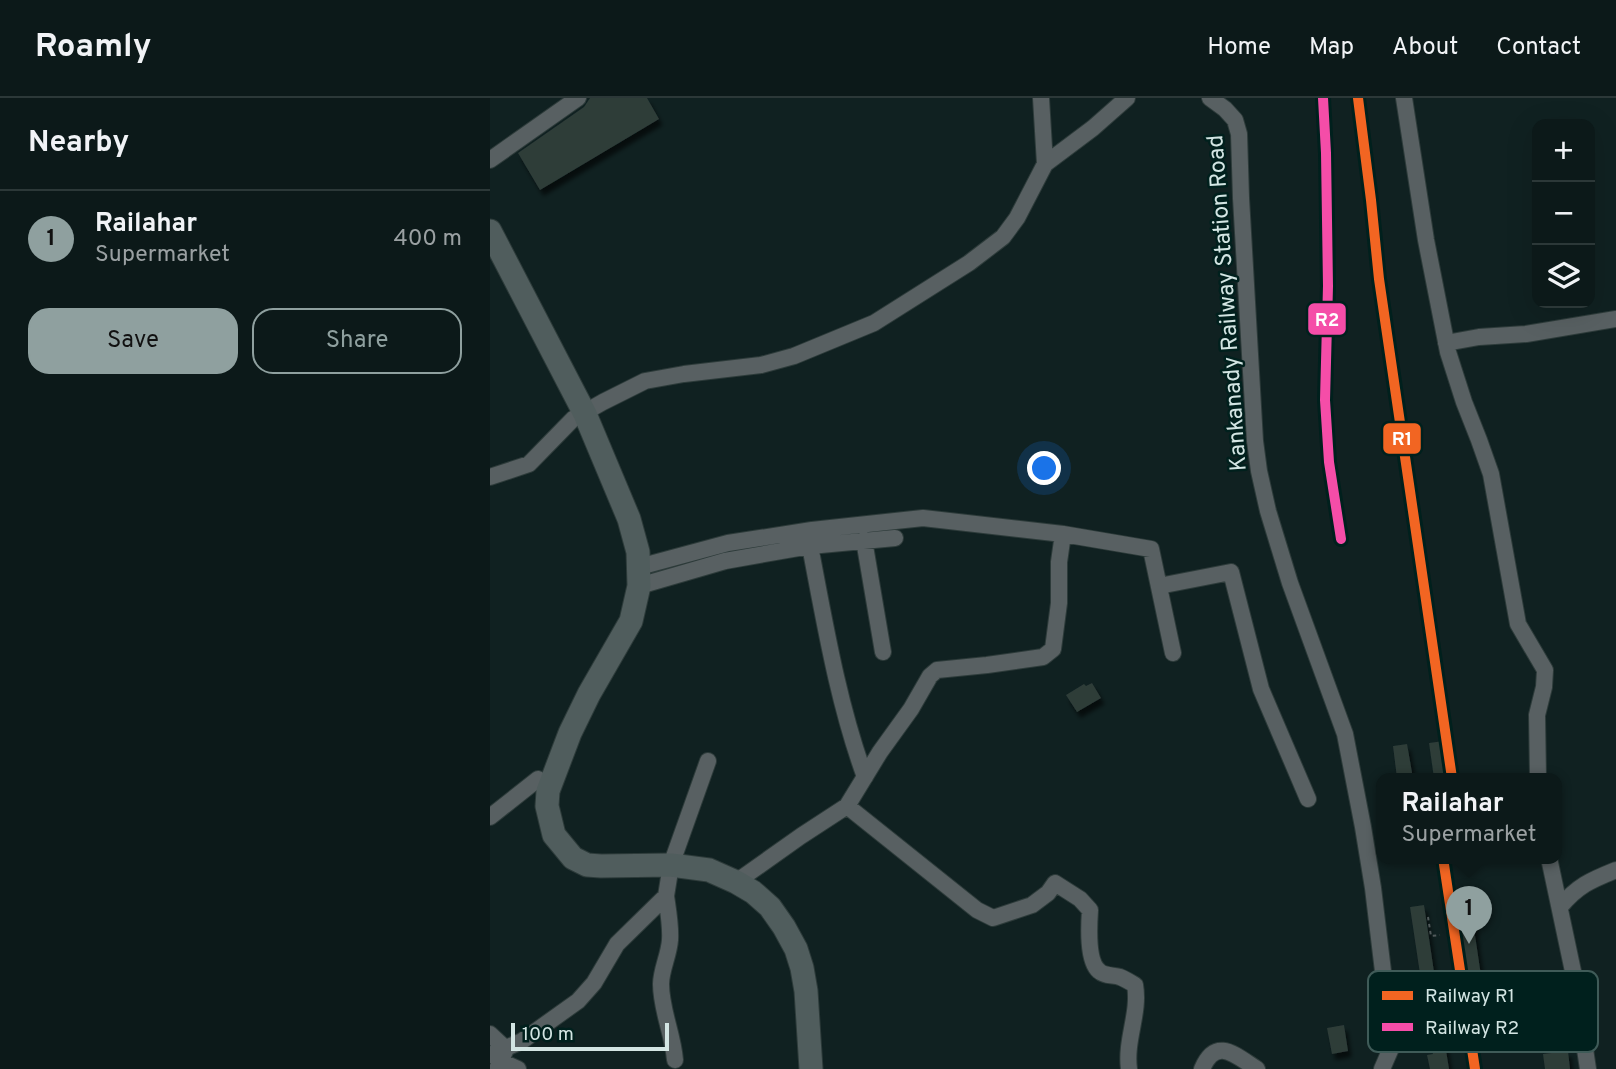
<!DOCTYPE html>
<meta charset="utf-8">
<style>
:root{--surface:#0c1919;--page:#1a2626;--text:#f1f3f6;--muted:#9aa0a2;--line:#2c3838;--accent:#8fa09f}
body{margin:0;font-family:Overpass,sans-serif;background:var(--page);color:var(--text)}
.controls{position:absolute;right:21px;top:21px;display:grid;overflow:hidden;border-radius:14px;box-shadow:0 7px 28px #0002}
.controls button{width:63px;height:63px;display:grid;place-items:center;padding:0;border:0;border-bottom:2px solid var(--line);background:var(--surface);color:var(--text);font:35px sans-serif}
.scale{position:absolute;left:21px;bottom:18px;width:158px;box-sizing:border-box;padding-left:7px;border:4px solid #d3e5e3;border-top:0;font-size:19px;line-height:24px;white-space:nowrap;color:#d3e5e3;-webkit-text-stroke:5px #00201d;paint-order:stroke}
.you{position:absolute;left:555px;top:371px;width:24px;height:24px;margin:-18px;border:5px solid #fff;border-radius:50%;background:#1a73e8;box-shadow:0 0 0 10px #1a73e833}
.badge{display:grid;place-items:center;width:46px;height:46px;border-radius:50%;background:var(--accent);color:#111;font-size:23px;font-weight:700}
.pin{position:absolute;translate:-50% -58px;filter:drop-shadow(0 2px 4px #0008)}
.pin::after{content:'';position:absolute;top:37px;width:24px;height:21px;background:inherit;clip-path:polygon(0 0,100% 0,50% 100%)}
.popup{position:absolute;left:886px;top:675px;width:186px;height:91px;box-sizing:border-box;display:grid;place-content:center;border-radius:14px;background:var(--surface);filter:drop-shadow(0 2px 5px #0005);font-size:23px;white-space:nowrap;color:var(--muted)}
.popup b{font-size:26px;color:var(--text)}
.popup::after{content:'';position:absolute;left:50%;top:100%;margin-left:-14px;border:14px solid transparent;border-top-color:var(--surface)}
.list{margin:0;padding:0;list-style:none}
h2{display:flex;justify-content:space-between;align-items:center;height:91px;margin:0;padding:0 28px;font-size:30px}
h2 small{font-size:23px;font-weight:400;color:var(--muted)}
.list li{display:grid;grid-template-columns:46px 1fr auto;gap:21px;align-items:center;box-sizing:border-box;height:98px;padding:0 28px;border-top:2px solid var(--line)}
.list b{display:block;font-size:26px;white-space:nowrap}
.list p{margin:0;font-size:23px;white-space:nowrap;color:var(--muted)}
.list em{font-size:23px;font-style:normal;color:var(--muted)}
.actions{display:flex;gap:14px;padding:21px 28px}
.actions a{flex:1;padding:16px 0;border:2px solid var(--accent);border-radius:21px;text-align:center;font-size:24px;color:var(--accent)}
.actions .main{background:var(--accent);color:#111}
.icon{flex:none;width:38px;height:38px;fill:none;stroke:currentColor;stroke-width:2;stroke-linecap:round;stroke-linejoin:round}
.map{position:relative;flex:none;width:1126px;height:971px;overflow:hidden}
header{display:flex;align-items:center;gap:42px;box-sizing:border-box;height:98px;padding:0 35px;background:var(--surface);border-bottom:2px solid var(--line)}
header strong{font-size:33px}
nav{display:flex;gap:38px;margin-inline-start:auto;font-size:24px}
main{display:flex}
aside{flex:1;background:var(--surface)}
.map>svg:first-child{display:block}
.building{fill:#2e3c39;filter:url(#shadow)}
.lines{fill:none;stroke-linecap:round;stroke-linejoin:round}
.minor-casing{stroke:#2d3b3a;stroke-width:18}
.highway-casing{stroke:#2d3b3a;stroke-width:25}
.path{stroke:#515a5b;stroke-width:2;stroke-dasharray:3.5 3.5;stroke-linecap:butt}
.minor{stroke:#586062;stroke-width:16}
.highway{stroke:#505d5d;stroke-width:23}
.rail-casing{stroke:#4f595a;stroke-width:6}
.rail{stroke:#00201d;stroke-width:3.5;stroke-dasharray:10;stroke-linecap:butt}
.rail-1-casing{stroke:#00201d;stroke-width:16}
.rail-2-casing{stroke:#00201d;stroke-width:16}
.rail-1{stroke:#f26522;stroke-width:10}
.rail-2{stroke:#f54da8;stroke-width:10}
.labels{text-anchor:middle;stroke-width:5;stroke-linejoin:round;paint-order:stroke}
.street-label{font-size:23px;fill:#d3e5e3;stroke:#00201d}
.key{fill:#00201d;stroke:#3f5b58;stroke-width:2}
.key-label{font-size:19px;fill:#d3e5e3}
.line-badge{stroke:#00201d;stroke-width:2.5}
.badge-label{font-size:19px;text-anchor:middle;font-weight:bold;fill:#fff}
</style>
<header>
<strong>Roamly</strong>
<nav><a>Home</a><a>Map</a><a>About</a><a>Contact</a></nav>
</header>
<main>
<aside>
<h2>Nearby<small></small></h2>
<ul class="list">
<li><span class="badge">1</span><div><b>Railahar</b><p>Supermarket</p></div><em>400 m</em></li>
</ul>
<div class="actions"><a class="main">Save</a><a>Share</a></div>
</aside>
<div class="map">
<svg width="1126" height="971" viewBox="0 0 1126 971">
<defs>
<filter id="shadow"><feDropShadow dx="3.5" dy="6" stdDeviation="2" flood-color="#0009"/></filter>
</defs>
<rect width="100%" height="100%" fill="#102121"/>
<path class="building" d="M100 0H157L169 21 50 92 28 55 94 9Z
M602 585 611 600 587 614 576 597 594 586 596 588Z
M954 643 959 680H944L939 645Z
M917 646 923 680H907L903 648Z
M980 804 996 911 981 914 965 806Z
M934 807 953 934 959 971H940L937 957 943 956 942 953H944L940 928 938 929 920 809Z
M854 927 858 953 842 956 837 930Z
M1078 953 1080 971H1055L1053 956Z"/>
<g class="lines">
<defs>
<path id="minor" d="M551 0 555 66
M720 0 735 11 745 22 749 36 751 100 765 343 769 373 778 413 800 485 855 636 873 729 883 790 902 948 892 971
M914 0 936 142 958 254 974 304 989 342 1001 376 1028 526 1055 572 1054 589 1047 617 1048 680
M0 62 88 0
M956 245 989 239 1036 236 1126 221
M0 379 39 366 83 321 113 304 155 283 194 276 271 267 304 258 384 225 479 165 513 139 527 120 555 66 603 30 637 0
M374 442 393 554
M320 448 405 440
M149 469 238 445 322 432 433 420 573 436 661 451 683 555
M149 488 235 463 320 448C335 526 348 605 375 679
M669 488 741 474 771 591 818 701
M357 708 487 812 503 820 542 807 558 795 565 785 590 801 600 812C599 827 597 863 609 873 614 878 623 877 630 879 635 881 640 884 645 887 650 915 635 942 639 971
M0 719 48 681
M1059 760 1084 878 1098 971
M246 784 311 738 357 708 390 654 421 611 440 578 447 572 497 567 553 559 563 551 569 505V464L573 436
M176 798C178 812 181 828 180 842 179 857 171 872 171 886 171 912 183 936 185 962
M1070 809C1087 788 1101 782 1126 772
M0 936 16 951 7 971
M0 957 32 943 88 903 104 885 127 846 176 798 181 767 218 663
M10 963 28 971
M712 971C726 938 745 957 767 971"/>
<path id="highway" d="M0 133 95 316 139 421 148 454 149 488 141 523 99 596 80 635 58 693 57 708 64 737 83 760 97 767 111 768 181 767 219 772 246 784 263 794 280 809 294 829 306 851 312 870 316 893 321 971"/>
</defs>
<use href="#minor" class="minor-casing"/>
<use href="#highway" class="highway-casing"/>
<path class="path" d="M967 809 979 807
M938 819 941 838 950 837"/>
<use href="#minor" class="minor"/>
<use href="#highway" class="highway"/>
<defs>
<path id="rail" d="M833 0 836 55 838 188 835 302 839 364 851 441"/>
</defs>
<use href="#rail" class="rail-casing"/>
<use href="#rail" class="rail"/>
<defs>
<path id="rail-1" d="M868 0 881 102 889 181 962 680
M953 760 985 971"/>
<path id="rail-2" d="M833 0 836 55 838 188 835 302 839 364 851 441"/>
</defs>
<use href="#rail-1" class="rail-1-casing"/>
<use href="#rail-2" class="rail-2-casing"/>
<use href="#rail-1" class="rail-1"/>
<use href="#rail-2" class="rail-2"/>
</g>
<g class="labels">
<g class="street-label">
<text transform="translate(736 205) rotate(-94)" y="8">Kankanady Railway Station Road</text>
</g>
</g>
<rect x="878" y="873" width="230" height="81" rx="10" class="key"/>
<rect x="892" y="893" width="31" height="9" fill="#f26522"/>
<rect x="892" y="925" width="31" height="8" fill="#f54da8"/>
<g class="key-label">
<text x="935" y="904">Railway R1</text>
<text x="935" y="936">Railway R2</text>
</g>
<g class="line-badge">
<rect x="817" y="204" width="40" height="34" rx="7" fill="#f54da8"/>
<rect x="892" y="324" width="40" height="33" rx="7" fill="#f26522"/>
</g>
<g class="badge-label">
<text x="837" y="228">R2</text>
<text x="912" y="347">R1</text>
</g>
</svg>
<div class="controls">
<button>+</button>
<button>−</button>
<button><svg class="icon" aria-label="layers" viewBox="0 0 24 24"><path d="M12 4l9 5-9 5-9-5zM3 14l9 5 9-5"/></svg></button>
</div>
<div class="scale">100 m</div>
<div class="you"></div>
<div class="pin badge" style="left:979px;top:846px">1</div>
<div class="popup"><b>Railahar</b>Supermarket</div>
</div>
</main>
